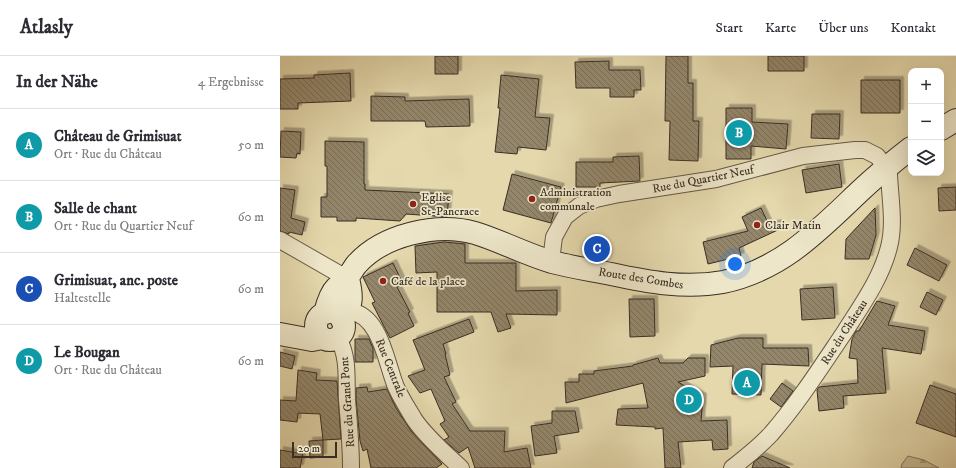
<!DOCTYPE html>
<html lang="de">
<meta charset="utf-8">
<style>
:root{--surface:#fff;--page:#f2f2f3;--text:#2b2b33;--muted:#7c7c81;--line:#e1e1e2;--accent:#8f2418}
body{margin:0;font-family:"IM FELL DW Pica",serif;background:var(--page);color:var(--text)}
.controls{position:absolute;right:12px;top:12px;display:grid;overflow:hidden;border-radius:8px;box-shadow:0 4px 16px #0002}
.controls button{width:36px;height:36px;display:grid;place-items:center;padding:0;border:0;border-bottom:1px solid var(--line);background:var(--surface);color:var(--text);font:20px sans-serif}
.scale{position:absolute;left:12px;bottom:10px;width:45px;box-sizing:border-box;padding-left:4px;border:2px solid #3b2e25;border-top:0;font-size:11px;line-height:14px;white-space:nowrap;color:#3b2e25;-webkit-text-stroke:3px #ede6c9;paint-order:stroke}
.you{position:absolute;left:455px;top:208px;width:14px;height:14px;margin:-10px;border:3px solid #fff;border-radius:50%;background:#1a73e8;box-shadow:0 0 0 6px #1a73e833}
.badge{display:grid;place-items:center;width:26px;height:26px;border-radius:50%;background:var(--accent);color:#fff;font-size:13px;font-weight:700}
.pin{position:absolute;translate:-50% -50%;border:2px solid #fff;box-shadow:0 1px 4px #0006}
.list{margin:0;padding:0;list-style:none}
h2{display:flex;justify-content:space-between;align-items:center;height:52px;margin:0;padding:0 16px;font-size:17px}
h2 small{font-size:13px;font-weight:400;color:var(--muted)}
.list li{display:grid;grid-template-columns:26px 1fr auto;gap:12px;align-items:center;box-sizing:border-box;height:72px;padding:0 16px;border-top:1px solid var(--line)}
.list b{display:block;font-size:15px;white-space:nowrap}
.list p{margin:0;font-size:13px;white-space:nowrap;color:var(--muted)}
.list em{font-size:13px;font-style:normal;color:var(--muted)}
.icon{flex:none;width:22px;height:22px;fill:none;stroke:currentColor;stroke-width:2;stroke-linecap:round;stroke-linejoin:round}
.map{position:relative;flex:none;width:676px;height:412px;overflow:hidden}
header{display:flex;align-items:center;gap:24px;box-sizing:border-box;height:56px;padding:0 20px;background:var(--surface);border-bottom:1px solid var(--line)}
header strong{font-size:19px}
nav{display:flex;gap:22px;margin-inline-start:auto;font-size:14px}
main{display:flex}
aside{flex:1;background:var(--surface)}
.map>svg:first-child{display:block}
.forest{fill:url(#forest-firs);stroke:#81745d}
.building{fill:url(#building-back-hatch);stroke:#3b2e25;filter:url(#shadow)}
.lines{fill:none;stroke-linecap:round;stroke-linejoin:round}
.street-casing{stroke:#655847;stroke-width:18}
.secondary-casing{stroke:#3b2e25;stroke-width:24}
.street{stroke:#ede6c9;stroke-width:16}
.secondary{stroke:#ede6c9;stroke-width:22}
.poi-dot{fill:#8f2418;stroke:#ede6c9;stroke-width:1.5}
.labels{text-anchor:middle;stroke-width:3.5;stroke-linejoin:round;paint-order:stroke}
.street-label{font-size:12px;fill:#3b2e25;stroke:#ede6c9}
.poi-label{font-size:12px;fill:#3b2e25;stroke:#ede6c9;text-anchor:start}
</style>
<header>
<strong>Atlasly</strong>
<nav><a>Start</a><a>Karte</a><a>Über uns</a><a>Kontakt</a></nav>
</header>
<main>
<aside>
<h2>In der Nähe<small>4 Ergebnisse</small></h2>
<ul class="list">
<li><span class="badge" style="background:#0f9aa8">A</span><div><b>Château de Grimisuat</b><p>Ort · Rue du Château</p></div><em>50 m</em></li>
<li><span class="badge" style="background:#0f9aa8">B</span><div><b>Salle de chant</b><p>Ort · Rue du Quartier Neuf</p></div><em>60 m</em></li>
<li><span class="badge" style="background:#1a4fb4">C</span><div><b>Grimisuat, anc. poste</b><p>Haltestelle</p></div><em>60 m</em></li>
<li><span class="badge" style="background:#0f9aa8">D</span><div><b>Le Bougan</b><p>Ort · Rue du Château</p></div><em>60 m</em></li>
</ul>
</aside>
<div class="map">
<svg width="676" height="412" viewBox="0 0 676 412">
<defs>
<pattern id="forest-firs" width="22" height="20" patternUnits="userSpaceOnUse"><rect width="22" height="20" fill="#c7bb95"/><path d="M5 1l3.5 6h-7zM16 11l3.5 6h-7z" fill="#a39879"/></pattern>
<pattern id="building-back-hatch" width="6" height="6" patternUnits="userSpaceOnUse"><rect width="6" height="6" fill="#93866b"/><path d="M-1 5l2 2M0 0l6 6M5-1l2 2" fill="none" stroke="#796e58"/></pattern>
<filter id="shadow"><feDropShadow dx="3.5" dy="-3.5" stdDeviation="0" flood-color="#0004"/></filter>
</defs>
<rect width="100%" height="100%" fill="#e4d8ac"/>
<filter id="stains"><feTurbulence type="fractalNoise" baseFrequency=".005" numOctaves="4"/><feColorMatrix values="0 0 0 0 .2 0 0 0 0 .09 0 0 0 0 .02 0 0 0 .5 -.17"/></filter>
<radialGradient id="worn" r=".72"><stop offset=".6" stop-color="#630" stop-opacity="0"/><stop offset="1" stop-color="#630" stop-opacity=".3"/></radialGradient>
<path class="forest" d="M628 400 644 404 659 412H621L622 408Z"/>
<path class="building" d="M155 0H178V18H155Z
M386 0H408V27H413V65H419L418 105 389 104 390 65H385Z
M488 0H524V15H488Z
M329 5V14H360L361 34H354V41H330V32H296L295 6Z
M70 17 71 45 18 47V53H0V23L34 22V19Z
M221 19 259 23 255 61 270 62 266 94 238 91 237 98 215 96 220 52H218Z
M581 24H620V57H581Z
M91 40 125 41V45L189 43 190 70 146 71 145 65H91Z
M446 52H472V66L508 68 506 93 471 90V103H446Z
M532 58H560L559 83 531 82Z
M1 75 21 76 20 98 17 97 16 102 0 101Z
M45 85 84 86V128H85V134L169 138 167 161 126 158 120 165 76 162V165H57V161H41V141H47V110H45Z
M359 100 360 125 320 127V131H296V106H333V101Z
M559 108 562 131 526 137 522 114Z
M232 118 281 131 271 167 223 154Z
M676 131V154L659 155 658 132Z
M0 132 15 134 11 162 25 166 22 179 9 176V178L0 175Z
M481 152 489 169 498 167 500 173 459 192 461 200 428 208 423 186 468 175 462 161Z
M595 152 596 179 589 203H565L566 183Z
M164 186 185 188V207H236V235L277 234V259L226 258 231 272 218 276 211 256H157V216L136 217 135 190Z
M635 192 667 209 659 225 627 209Z
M113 207 123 228 117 231 130 256 128 257 134 270 110 282 92 247 95 246 83 221Z
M553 231 555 262 522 264 520 233Z
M647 236 663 244 656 259 640 251Z
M349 243H374L375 280 350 281Z
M597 245 615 250 608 269 645 275 641 298 602 292 606 337 563 340 564 352 539 355 537 334 539 331 578 327 577 303 569 302 572 283 576 275H579Z
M189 263 194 276 163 288 166 298H165L170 319 164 321 176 346 172 348 190 375H225L224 396 247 392 251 412H195L188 391 179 397 164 384 169 381 160 368 165 365 151 333 140 337 128 320 145 314 133 284Z
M458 282H483V292H528L529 310 482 308 481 339 452 338 453 310 430 311 431 289Z
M75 283H89L93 292V306H75Z
M0 296 15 300 12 313 0 310Z
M378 302 380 307H403L408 302H425V320L398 326 423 341 421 365 447 364 448 393 433 394 432 384 398 386 401 412H385L383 372 375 373V371L336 369 338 353 368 352 363 327 286 347 285 326H299V318H314V315L353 310V309Z
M18 314 37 317 36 324 57 325 61 383 43 384 40 358 18 357 17 366 0 364V344L16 345Z
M502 327 513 335 501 351 490 343Z
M650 329 676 338V381L636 367Z
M87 331 88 336 107 333 116 352 131 375 162 408 156 412H91L87 393 83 395 80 385 76 343V332Z
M272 355H295L299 376 274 380 277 397 255 400 251 370 272 367Z
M43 384V401L30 402 29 385Z
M0 394 23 398 20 412H0Z
M482 400 510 412H472L474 406Z"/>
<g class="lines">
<defs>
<path id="street" d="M0 184 68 223
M271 205 274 181 285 161 299 150 316 143 339 138 436 123 523 100 575 94H585L597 100 606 111 609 118C610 142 615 168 609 191 601 223 581 250 564 277 541 311 518 347 491 378 479 391 465 402 452 412
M69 255C101 259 106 307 116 331 121 342 128 353 134 363 145 380 167 399 181 412
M58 282C69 301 66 323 67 344 69 367 71 389 71 412"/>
<path id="secondary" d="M661 73 676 64
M36 270a14 14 0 1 1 28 0a14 14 0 1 1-28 0Z
M45 257C47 249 50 238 56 232 60 228 65 226 68 221 71 217 73 213 76 209 102 179 157 166 195 177 221 185 245 198 272 206 291 211 311 214 331 218 368 226 405 233 443 226 501 214 538 175 579 136 596 120 613 106 631 92
M62 264C73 250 72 239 68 223
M0 278 32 284 42 282"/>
</defs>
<use href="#street" class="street-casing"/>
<use href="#secondary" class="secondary-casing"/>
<use href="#street" class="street"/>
<use href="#secondary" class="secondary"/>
</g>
<g class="poi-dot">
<circle cx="252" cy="143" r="4"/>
<circle cx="133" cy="148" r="4"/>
<circle cx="477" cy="169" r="4"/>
<circle cx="103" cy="225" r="4"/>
</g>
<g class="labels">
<g class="street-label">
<text transform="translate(423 123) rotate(-11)" y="4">Rue du Quartier Neuf</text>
<text transform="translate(361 222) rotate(9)" y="4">Route des Combes</text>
<text transform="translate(564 276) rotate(-57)" y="4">Rue du Château</text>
<text transform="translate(111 312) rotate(68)" y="4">Rue Centrale</text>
<text transform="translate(67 346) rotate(-94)" y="4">Rue du Grand Pont</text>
</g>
<g class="poi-label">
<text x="260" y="140">Administration<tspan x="260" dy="14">communale</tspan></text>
<text x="141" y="145">Eglise<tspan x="141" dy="14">St-Pancrace</tspan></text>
<text x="485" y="173">Clair Matin</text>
<text x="111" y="229">Café de la place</text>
</g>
</g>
<rect width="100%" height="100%" filter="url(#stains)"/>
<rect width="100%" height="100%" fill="url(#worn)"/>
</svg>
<div class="controls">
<button>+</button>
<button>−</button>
<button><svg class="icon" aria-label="layers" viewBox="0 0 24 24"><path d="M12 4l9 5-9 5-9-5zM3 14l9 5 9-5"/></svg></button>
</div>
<div class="scale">20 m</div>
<div class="you"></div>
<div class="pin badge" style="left:467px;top:327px;background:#0f9aa8">A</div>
<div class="pin badge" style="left:459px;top:77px;background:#0f9aa8">B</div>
<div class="pin badge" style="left:317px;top:193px;background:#1a4fb4">C</div>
<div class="pin badge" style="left:409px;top:344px;background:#0f9aa8">D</div>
</div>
</main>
